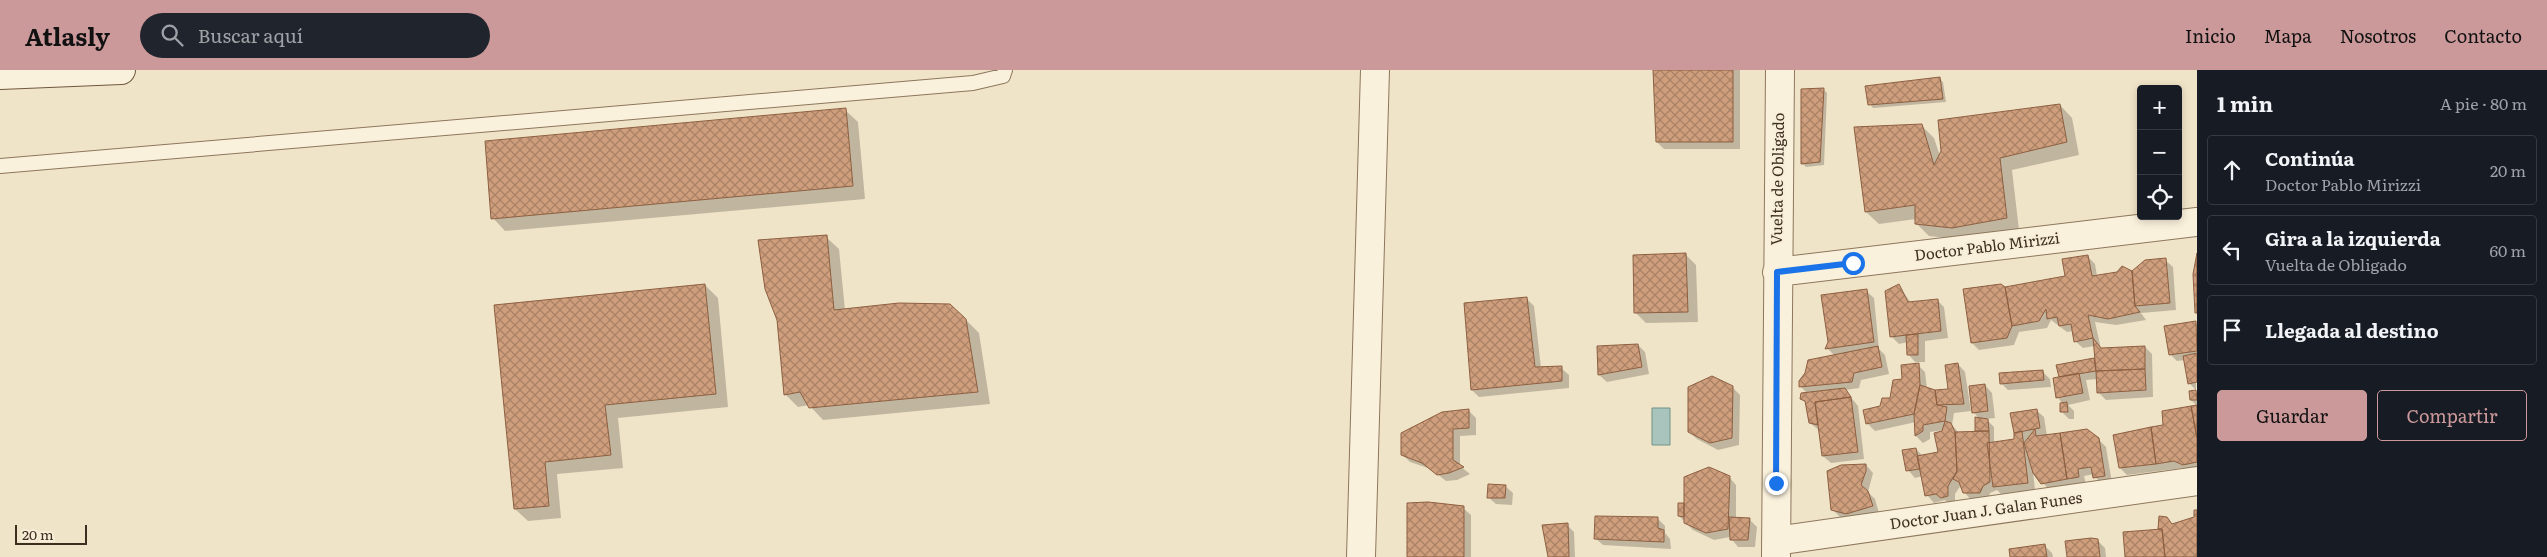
<!DOCTYPE html>
<html lang="es">
<meta charset="utf-8">
<style>
:root{--surface:#171b24;--page:#20242c;--text:#f1f3f6;--muted:#9ea1a6;--line:#363941;--accent:#cc999b}
body{margin:0;font-family:Literata,serif;background:var(--page);color:var(--text)}
.controls{position:absolute;right:15px;top:15px;display:grid;overflow:hidden;border-radius:5px;box-shadow:0 2px 8px #0003}
.controls button{width:45px;height:45px;display:grid;place-items:center;padding:0;border:0;border-bottom:1px solid var(--line);background:var(--surface);color:var(--text);font:25px sans-serif}
.scale{position:absolute;left:15px;bottom:12px;width:72px;box-sizing:border-box;padding-left:5px;border:2px solid #3d2e20;border-top:0;font-size:14px;line-height:18px;white-space:nowrap;color:#3d2e20;-webkit-text-stroke:4px #f7eed8;paint-order:stroke}
.stop{position:absolute;width:15px;height:15px;margin:-11px;border:4px solid #1a73e8;border-radius:50%;background:#fff}
.stop.end{background:#1a73e8;border-color:#fff;box-shadow:0 1px 5px #0008}
.list{margin:0;padding:0;list-style:none}
h2{display:flex;justify-content:space-between;align-items:center;height:65px;margin:0;padding:0 20px;font-size:21px}
h2 small{font-size:16px;font-weight:400;color:var(--muted)}
.list li{display:grid;grid-template-columns:32px 1fr auto;gap:15px;align-items:center;box-sizing:border-box;height:70px;margin:0 10px 10px;padding:0 10px;border:1px solid var(--line);border-radius:5px}
.list b{display:block;font-size:19px;white-space:nowrap}
.list p{margin:0;font-size:16px;white-space:nowrap;color:var(--muted)}
.list em{font-size:16px;font-style:normal;color:var(--muted)}
.actions{display:flex;gap:10px;padding:15px 20px}
.actions a{flex:1;padding:11px 0;border:1px solid var(--accent);border-radius:5px;text-align:center;font-size:18px;color:var(--accent)}
.actions .main{background:var(--accent);color:#111}
.icon{flex:none;width:28px;height:28px;fill:none;stroke:currentColor;stroke-width:2;stroke-linecap:round;stroke-linejoin:round}
.map{position:relative;flex:none;width:2197px;height:487px;overflow:hidden}
header{display:flex;align-items:center;gap:30px;box-sizing:border-box;height:70px;padding:0 25px;background:var(--accent);color:#111}
header strong{font-size:24px}
nav{display:flex;gap:28px;margin-inline-start:auto;font-size:18px}
.search{width:350px;height:45px;background:var(--page);display:flex;align-items:center;gap:12px;box-sizing:border-box;padding:0 18px;border-radius:28px;color:var(--muted);font-size:19px}
main{display:flex}
aside{flex:1;background:var(--surface)}
.map>svg:first-child{display:block}
.water{fill:#a9c4bc;stroke:#6f938a}
.shadow{fill:#0003}
.building{fill:url(#building-cross-hatch);stroke:#8d5f41}
.lines{fill:none;stroke-linecap:round;stroke-linejoin:round}
.lane-casing{stroke:#8d765c;stroke-width:16}
.street-casing{stroke:#8d765c;stroke-width:30}
.secondary-casing{stroke:#6f573f;stroke-width:30}
.lane{stroke:#faf1dc;stroke-width:14}
.street{stroke:#faf1dc;stroke-width:28}
.secondary{stroke:#faf1dc;stroke-width:28}
.route{stroke:#1a73e8;stroke-width:6}
.labels{text-anchor:middle;stroke-width:4;stroke-linejoin:round;paint-order:stroke}
.street-label{font-size:15px;fill:#3d2e20;stroke:#f7eed8}
</style>
<header>
<strong>Atlasly</strong>
<div class="search"><svg class="icon" aria-label="search" viewBox="0 0 24 24"><circle cx="10" cy="10" r="6"/><path d="M15 15l6 6"/></svg>Buscar aquí</div>
<nav><a>Inicio</a><a>Mapa</a><a>Nosotros</a><a>Contacto</a></nav>
</header>
<main>
<div class="map">
<svg width="2197" height="487" viewBox="0 0 2197 487">
<defs>
<pattern id="building-cross-hatch" width="8" height="8" patternUnits="userSpaceOnUse" patternTransform="scale(1.25)"><rect width="8" height="8" fill="#cf9f7d"/><path d="M0 0l8 8M0 8l8-8" fill="none" stroke="#a98266"/></pattern>
</defs>
<rect width="100%" height="100%" fill="#f0e4c8"/>
<path class="water" d="M1652 338H1670V375H1652Z"/>
<path class="shadow" d="M1655 0H1740V79H1664L1657 72Z
M1939 8 1943 12 1946 32 1873 38 1870 34Z
M1824 20 1827 23 1824 95 1806 97 1802 93Z
M2060 35 2072 48 2079 85 2012 100 2019 160 1965 170 1929 166 1916 153V149L1879 154 1866 142 1921 55 1934 68 1940 86Z
M845 40 858 52 865 129 505 161 493 148Z
M826 167 839 179 845 240 966 250 979 263 990 334 823 350 809 335 798 337 785 324Z
M1686 185 1696 195 1698 252 1646 253 1636 243Z
M2087 186 2095 194 2097 206 2132 203 2165 190 2173 197 2176 240 2141 243 2146 250 2116 255 2095 252 2101 279 2145 277 2152 284 2153 327 2106 330 2098 322 2097 309 2086 310 2090 330 2068 335 2074 341V349H2069L2062 342 2063 334 2058 328 2054 309 2060 308 2058 296 2095 289 2094 276 2083 278 2075 271 2074 261 2067 262 2051 250 2047 258 2019 262 2014 275 1979 280 1972 273 2005 218 2066 207Z
M705 215 718 228 728 337 618 348 623 398 557 404 561 448 528 451 515 439 495 237Z
M1899 216 1911 233 1937 230 1944 237 1948 268 1925 271V292H1915L1908 284V272L1899 274 1891 266Z
M1866 221 1874 228 1879 279 1885 285 1889 304 1861 310 1859 318 1845 320 1858 336 1864 389 1831 393 1823 386 1820 361 1810 353 1807 334 1801 328 1807 323 1801 317 1835 286 1827 278Z
M1526 228 1534 236 1541 298H1561L1569 305V318L1479 327 1472 320Z
M2195 252 2197 254 2196 320 2189 313 2185 290 2177 291 2170 284Z
M1638 275 1645 282 1649 304 1607 312 1599 305 1598 277Z
M1958 294 1965 302 1971 341 1954 343 1952 355 1959 363H1976V349H1980L1973 342 1985 315 1992 323 1995 348 1986 349 1994 357V373L2016 370 2036 340 2044 347 2047 366 2098 369 2106 377 2112 413 2101 415 2094 404 2084 406 2086 414 2050 421 2033 401 2035 420 2001 424 1997 420 1990 423 1988 430H1971L1964 422 1961 415 1955 424V433L1950 435 1945 430 1934 433 1927 425 1923 406 1915 408 1908 400 1916 379 1923 386 1939 383 1944 360 1930 362V369L1923 373 1916 366V352L1875 361 1868 354 1918 295 1925 302 1927 319 1935 322 1950 320Z
M2043 302 2050 309 2051 317 2008 320 2001 313Z
M1732 317 1740 325 1739 375 1718 380 1697 369 1689 362Z
M2196 322 2197 323V401L2192 402 2182 398 2127 405 2120 398 2165 356 2197 336 2191 330Z
M1469 341 1476 348V365L1460 366V396L1470 404 1457 410 1446 411 1431 399 1410 392 1402 384Z
M1866 395 1873 403 1868 422 1875 429 1879 443 1854 450 1840 447 1832 439Z
M1729 407 1736 415V449H1749L1757 457 1755 477H1738L1730 467 1714 470 1693 460 1679 446 1686 434Z
M1505 416 1513 423 1512 435 1496 434 1488 427Z
M1463 438 1471 445V487H1408Z
M1657 448 1665 456V463L1670 469 1671 479 1603 475 1595 468Z
M1567 455 1574 462 1575 487H1550Z
M2098 471 2105 478 2106 487H2068Z
M2045 476 2052 483 2053 487H2012Z"/>
<path class="building" d="M1653 0H1733V72H1656Z
M1940 7 1943 29 1868 35 1865 16Z
M1824 18 1820 92 1801 94V19Z
M2060 34 2067 72 2000 88 2007 148 1952 158 1915 154V135L1865 142 1854 57 1922 54 1934 95 1941 81 1938 50Z
M846 38 853 116 491 149 485 71Z
M827 165 834 240 899 233 950 234 966 249 978 322 809 338 800 322 784 325 777 250 765 219 758 170Z
M1686 183 1688 242 1634 243 1633 185Z
M2197 183V243H2195L2193 204Z
M2088 185 2092 206 2117 202 2122 196 2132 201 2135 236 2140 242 2108 249 2088 245 2093 268 2074 272 2071 254 2059 256 2057 247 2047 249 2046 239 2039 251 2012 256 2005 217 2065 206 2062 189Z
M2166 188 2170 233 2135 236 2132 201 2145 190Z
M705 214 716 324 605 335 611 385 545 392 549 436 514 439 494 235Z
M1899 214 1908 232 1938 229 1941 261 1890 267 1885 221Z
M2001 214 2005 217 2012 256 2007 268 1971 273 1963 219Z
M1867 219 1874 272 1825 279 1828 272 1821 225Z
M1527 227 1535 297 1562 296V311L1471 320 1464 233Z
M2196 251 2197 281 2169 285 2164 256Z
M1918 264V285H1907L1906 265Z
M2093 268 2101 278 2145 276V299L2096 301Z
M1638 274 1642 297 1598 305 1597 276Z
M1878 276 1882 297 1854 303 1852 312 1799 317V311L1805 303 1808 290Z
M2197 283V312L2188 314 2183 286Z
M2094 288 2096 301 2059 307 2056 295Z
M1919 293 1920 315 1914 344 1866 354 1863 340 1880 336 1882 328H1890L1893 310 1902 309 1901 295Z
M1958 293 1964 334 1937 335 1935 320 1948 319 1945 295Z
M2145 299 2146 320 2097 323 2096 301Z
M2043 300 2044 310 2000 314 1999 303Z
M2079 303 2083 323 2056 328 2053 308Z
M1712 306 1733 316 1732 368 1710 373 1688 362V317Z
M1985 314 1988 341 1972 343 1969 316Z
M1920 315 1935 320 1937 335 1947 337 1945 351 1923 355V361L1915 366 1914 344Z
M1845 318 1851 327 1815 332 1818 355 1809 353 1805 331 1800 329 1801 323Z
M2196 320 2197 330H2190L2189 321Z
M1851 327 1858 382 1822 386 1815 332Z
M2067 332 2068 342H2060V333Z
M2197 335V368L2191 336Z
M2191 336 2197 368V392L2183 395 2174 391 2156 394 2151 357 2163 355 2162 341Z
M1469 339V358L1453 359V390L1464 397 1449 403 1437 405 1422 393 1401 385V363L1442 342Z
M2037 339 2040 358 2014 363 2010 343Z
M1975 347 1988 349 1989 361H1975Z
M1945 351 1951 353 1955 362 1957 401 1948 416V426L1941 428 1936 424 1925 426 1917 386 1938 382 1934 363 1942 361Z
M2151 357 2156 394 2119 398 2113 365Z
M2035 359 2036 366 2060 363 2067 409 2041 414 2033 403 2024 373Z
M2087 359 2099 368 2105 406 2093 408 2091 397 2078 399 2079 407 2067 409 2060 363Z
M1989 361 1990 412 1983 416 1980 423H1963L1959 412 1953 409 1957 401 1955 362Z
M2022 361 2028 413 1993 417 1987 373 2014 369V363Z
M1916 378 1920 399 1906 401 1902 380Z
M1866 394V401L1861 415 1868 421 1873 436 1846 444 1831 440 1827 401 1841 395Z
M1709 397 1730 406 1728 459 1706 463 1684 453V407Z
M1488 414 1506 415 1505 428H1487Z
M1428 432 1464 436V487H1407V433Z
M1678 433H1684V447L1678 446Z
M2194 440H2197V487H2165L2162 459H2158L2159 446 2167 447 2172 454 2194 447Z
M1595 446 1658 447V458L1664 460V472L1594 469Z
M1729 447 1750 448 1748 470H1730Z
M1568 453 1569 487H1548L1542 455Z
M2162 459 2165 487H2125L2123 462Z
M2091 468 2098 469 2100 487H2067L2065 471Z
M2045 474 2047 487H2010L2009 479Z"/>
<g class="lines">
<defs>
<path id="lane" d="M0 96 973 13 1003 6 1005 0"/>
<path id="street" d="M1777 202 2197 152
M1776 471 2197 411
M1361 487 1375 0
M1776 487 1780 0"/>
<path id="secondary" d="M0 5 121 0"/>
</defs>
<use href="#lane" class="lane-casing"/>
<use href="#street" class="street-casing"/>
<use href="#secondary" class="secondary-casing"/>
<use href="#lane" class="lane"/>
<use href="#street" class="street"/>
<use href="#secondary" class="secondary"/>
</g>
<g class="lines">
<path class="route" d="M1776 413 1777 202 1853 193"/>
</g>
<g class="labels">
<g class="street-label">
<text transform="translate(1778 109) rotate(-89)" y="5">Vuelta de Obligado</text>
<text transform="translate(1987 177) rotate(-7)" y="5">Doctor Pablo Mirizzi</text>
<text transform="translate(1986 441) rotate(-8)" y="5">Doctor Juan J. Galan Funes</text>
</g>
</g>
</svg>
<div class="controls">
<button>+</button>
<button>−</button>
<button><svg class="icon" aria-label="locate" viewBox="0 0 24 24"><circle cx="12" cy="12" r="6"/><path d="M12 2v4M12 18v4M2 12h4M18 12h4"/></svg></button>
</div>
<div class="scale">20 m</div>
<div class="stop" style="left:1853px;top:193px"></div>
<div class="stop end" style="left:1776px;top:413px"></div>
</div>
<aside>
<h2>1 min<small>A pie · 80 m</small></h2>
<ul class="list">
<li><svg class="icon" aria-label="ahead" viewBox="0 0 24 24"><path d="M12 20V5M6 11l6-6 6 6"/></svg><div><b>Continúa</b><p>Doctor Pablo Mirizzi</p></div><em>20 m</em></li>
<li><svg class="icon" aria-label="left" viewBox="0 0 24 24"><path d="M17 20v-9H6M10 6l-5 5 5 5"/></svg><div><b>Gira a la izquierda</b><p>Vuelta de Obligado</p></div><em>60 m</em></li>
<li><svg class="icon" aria-label="arrive" viewBox="0 0 24 24"><path d="M6 21V4h12l-3 4 3 4H6"/></svg><div><b>Llegada al destino</b></div></li>
</ul>
<div class="actions"><a class="main">Guardar</a><a>Compartir</a></div>
</aside>
</main>
